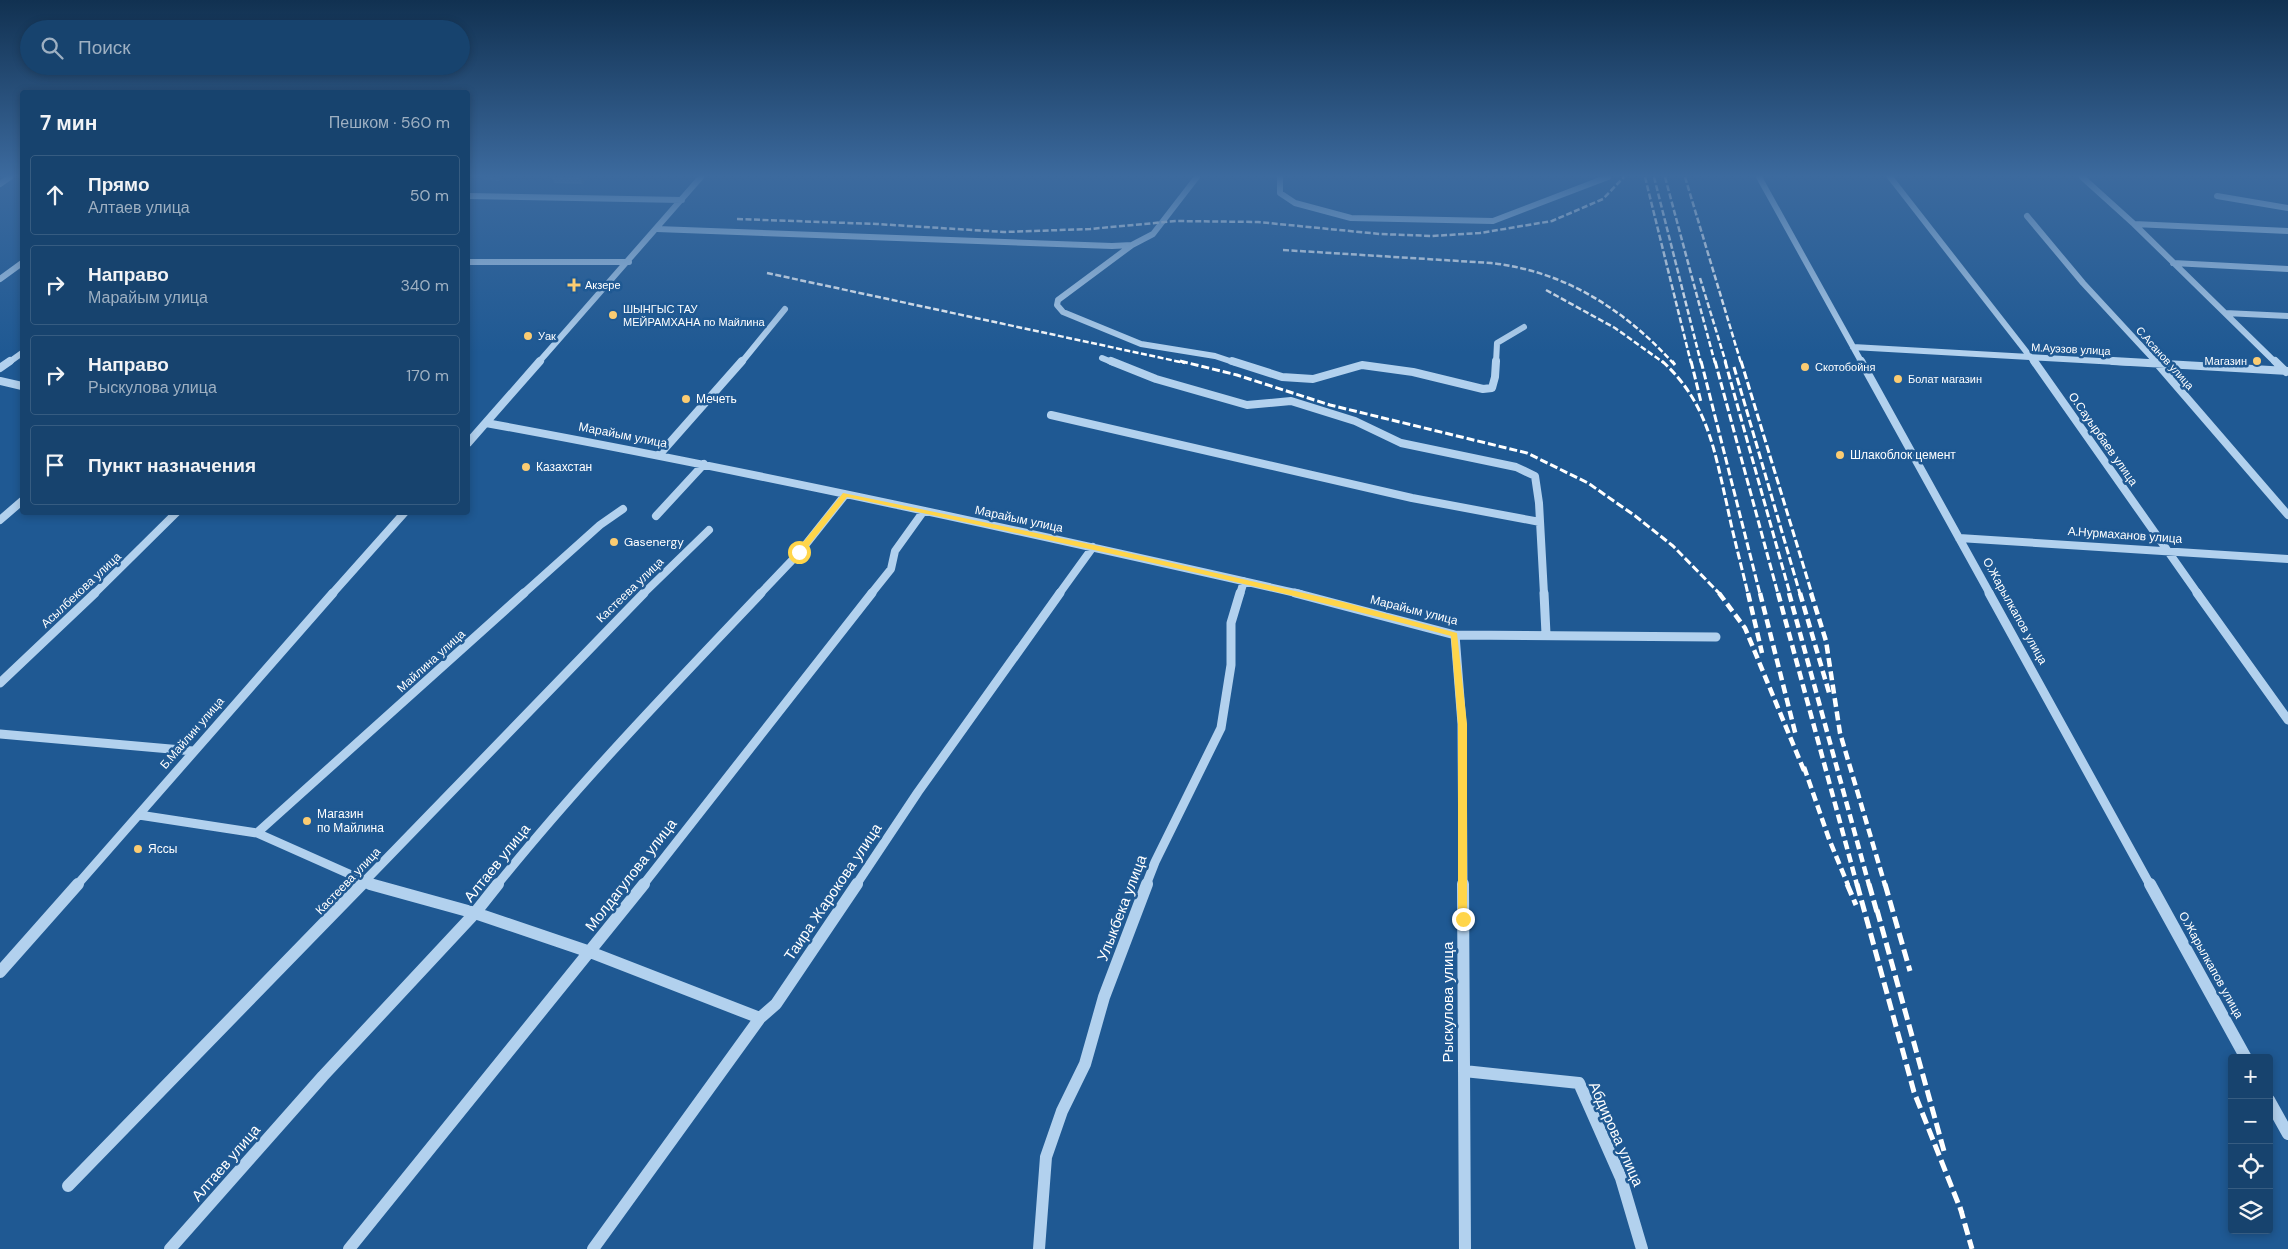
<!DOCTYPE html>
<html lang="ru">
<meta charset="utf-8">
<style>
:root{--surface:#17436e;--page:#204a73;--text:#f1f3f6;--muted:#9eb0c2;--line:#365c81}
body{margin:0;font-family:"DM Sans",sans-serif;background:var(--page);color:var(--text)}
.controls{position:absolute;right:15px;bottom:15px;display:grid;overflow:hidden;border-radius:5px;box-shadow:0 2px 8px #0003}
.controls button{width:45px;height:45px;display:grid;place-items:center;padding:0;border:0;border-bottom:1px solid var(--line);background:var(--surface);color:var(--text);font:25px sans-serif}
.stop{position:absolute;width:15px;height:15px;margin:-11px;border:4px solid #ffd54a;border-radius:50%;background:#fff}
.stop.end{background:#ffd54a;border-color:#fff;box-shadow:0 1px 5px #0008}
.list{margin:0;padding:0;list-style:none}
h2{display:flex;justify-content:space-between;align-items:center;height:65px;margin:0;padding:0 20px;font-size:21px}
h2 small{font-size:16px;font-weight:400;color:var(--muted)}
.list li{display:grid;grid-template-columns:32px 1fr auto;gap:15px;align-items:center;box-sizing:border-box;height:80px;margin:0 10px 10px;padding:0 10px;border:1px solid var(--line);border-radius:5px}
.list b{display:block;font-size:19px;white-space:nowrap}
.list p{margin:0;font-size:16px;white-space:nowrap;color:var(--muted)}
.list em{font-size:16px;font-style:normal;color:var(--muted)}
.icon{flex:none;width:28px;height:28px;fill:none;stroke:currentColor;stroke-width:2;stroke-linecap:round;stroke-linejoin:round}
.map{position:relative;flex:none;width:2288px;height:1249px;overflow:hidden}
.search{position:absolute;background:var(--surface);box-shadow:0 2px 8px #0003;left:20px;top:20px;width:450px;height:55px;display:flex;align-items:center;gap:12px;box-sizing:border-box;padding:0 18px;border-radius:28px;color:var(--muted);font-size:19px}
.panel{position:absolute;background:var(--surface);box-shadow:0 2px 8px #0003;left:20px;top:90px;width:450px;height:425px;border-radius:5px}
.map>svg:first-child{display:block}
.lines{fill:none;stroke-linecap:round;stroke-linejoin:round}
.minor-far3{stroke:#b2d1ee;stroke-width:6}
.minor-far2{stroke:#b2d1ee;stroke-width:8}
.minor-far1{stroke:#b2d1ee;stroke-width:9}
.minor{stroke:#b2d1ee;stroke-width:12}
.rail-far3{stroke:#fff;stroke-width:2.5;stroke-dasharray:6 2.5;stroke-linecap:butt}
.rail-far2{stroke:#fff;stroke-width:3;stroke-dasharray:8 3;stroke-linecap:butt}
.rail-far1{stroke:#fff;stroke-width:4.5;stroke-dasharray:9 4.5;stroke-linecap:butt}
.rail{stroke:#fff;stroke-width:5;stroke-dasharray:12 5;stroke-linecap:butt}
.wall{fill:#4172a2}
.shaded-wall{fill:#355c84}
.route{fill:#ffd54a}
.poi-dot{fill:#fbcc72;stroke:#1f5993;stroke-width:2}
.labels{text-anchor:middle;stroke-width:5;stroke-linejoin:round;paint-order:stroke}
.far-poi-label{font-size:11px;fill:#fff;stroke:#1f5993;text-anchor:start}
.far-street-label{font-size:11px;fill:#fff;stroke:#1f5993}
.poi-label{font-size:12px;fill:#fff;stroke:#1f5993;text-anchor:start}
.street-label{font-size:12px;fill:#fff;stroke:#1f5993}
.near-street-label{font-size:15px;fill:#fff;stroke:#1f5993}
</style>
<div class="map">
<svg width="2288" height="1249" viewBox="0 0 2288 1249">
<rect width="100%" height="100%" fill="#1f5993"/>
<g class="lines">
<path class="minor-far3" d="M1280 177V193L1295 203 1351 218 1493 221 1608 177
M1759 177 1862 363
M1890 177 2035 363
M2082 177 2134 224 2276 363
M0 184 10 177
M468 196 682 200
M2217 196 2288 208
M2027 216 2083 283 2157 363
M2134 224 2288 231
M657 229 1112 246 1132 245 1153 234 1197 177
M1132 245 1058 300 1057 305 1063 312 1141 344 1215 356 1236 363
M468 262H629
M2173 263 2288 269
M0 279 22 263
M2225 313 2288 316
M1853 347 2135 363
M1102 358 1114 363
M8 363 22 353
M538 363 701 177
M741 363 785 309
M1496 363 1497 343 1524 327"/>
<path class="minor-far2" d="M1111 361 1156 379 1247 405 1291 401 1355 421 1401 443 1516 467 1535 476 1539 503 1544 594
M1232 361 1282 377 1313 379 1362 365 1413 372 1483 389 1492 388 1495 377 1496 361
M1861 361 1990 594
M2034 361 2198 594
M2113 361 2288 371
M2155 361 2288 515
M2275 361 2286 372
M0 368 10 361
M0 381 22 386
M1051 415 1412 498 1540 522
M486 423C759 473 1030 533 1300 594
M468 443 540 361
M659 455 742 361
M656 516 704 464
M0 520 22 501
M1959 538 2288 559
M94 594 177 512
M332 594 405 512
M523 594 600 525 623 509
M643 594 709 530
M760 594 799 553 845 495
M871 594 891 569 895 551 923 512
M1059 594 1093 547
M1240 594 1244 581"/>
<path class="minor-far1" d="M1295 593 1455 635 1716 637
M1544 593 1546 634
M1989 593 2150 885
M2197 593 2288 720
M1455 635 1462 724 1463 885
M0 683 95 593
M0 734 193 751
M139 815 257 833 374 885
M257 833 524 593
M77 885 333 593
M361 885 644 593
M497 885C579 783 671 688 761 593
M643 885 872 593
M856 885 918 792 1060 593
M1146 885 1155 862 1221 728 1231 665V623L1240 593"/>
<path class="minor" d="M370 884 475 913 590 952 760 1018
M1463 884 1465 1249
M2150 884 2246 1058
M0 972 78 884
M1464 1071 1579 1083 1621 1178 1642 1249
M2269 1100 2288 1134
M68 1186 362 884
M170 1249 323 1076 475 913 498 884
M349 1249 644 884
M593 1249 760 1018 776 1004 857 884
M1039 1249 1046 1157 1062 1111 1085 1064 1104 997 1147 884"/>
<path class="rail-far3" d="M1645 177 1691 363
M1654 177 1701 363
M1665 177 1715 363
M1685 177 1741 363
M737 219 877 224 1004 232 1090 229 1176 221 1258 222 1380 234 1432 236 1480 233 1552 221 1603 199 1624 177
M1283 250 1491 263C1564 271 1624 309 1673 363
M767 273 1185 363
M1700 278 1726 363
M1546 290 1615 328 1664 363"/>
<path class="rail-far2" d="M1180 361 1237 375 1330 405 1527 453 1588 483 1634 515 1673 546 1720 594
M1662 361C1707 402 1714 448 1727 505 1733 535 1741 564 1748 594
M1672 361 1675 365
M1691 361 1701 402
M1701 361 1760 594
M1715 361 1778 594
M1725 361 1790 594
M1741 361 1812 594
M1734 367 1800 594"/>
<path class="rail-far1" d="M1719 593 1745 628 1805 773
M1748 593 1762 653
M1760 593 1796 736
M1778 593 1857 885
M1789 593 1869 885
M1800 593 1830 696
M1811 593 1826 641 1840 733 1885 885
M1804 767 1829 839 1848 885"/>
<path class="rail" d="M1847 884 1856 905
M1857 884 1914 1092 1962 1213
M1869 884 1878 916
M1885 884 1910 971
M1877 910 1944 1151
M1960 1207 1972 1249"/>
</g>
<path class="wall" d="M483 177H503L500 181 484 180Z
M552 177H588L582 184 554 183Z"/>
<path class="shaded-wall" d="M498 177H503L500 181Z
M580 177H588L582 184Z"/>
<linearGradient id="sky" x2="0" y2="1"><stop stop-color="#113151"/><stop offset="0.5" stop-color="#3c6a9e"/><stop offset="1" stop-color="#3c6a9e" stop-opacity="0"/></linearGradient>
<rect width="2288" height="352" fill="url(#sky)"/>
<path class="route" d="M843 493 1094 545 1343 602 1457 633 1467 724V922H1460L1458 919V724L1451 636C1251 582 1049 540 847 497L802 554H796V551Z"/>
<g class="poi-dot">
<path d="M571.5 277.5h5v5h5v5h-5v5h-5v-5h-5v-5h5z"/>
<circle cx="613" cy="315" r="5"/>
<circle cx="528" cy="336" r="5"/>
<circle cx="2257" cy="361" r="5"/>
<circle cx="1805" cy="367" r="5"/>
<circle cx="1898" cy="379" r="5"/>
<circle cx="686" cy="399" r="5"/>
<circle cx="1840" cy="455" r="5"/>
<circle cx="526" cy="467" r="5"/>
<circle cx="614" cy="542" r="5"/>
<circle cx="307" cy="821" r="5"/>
<circle cx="138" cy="849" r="5"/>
</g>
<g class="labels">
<g class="far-poi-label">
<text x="585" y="289">Акзере</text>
<text x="623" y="313">ШЫНГЫС ТАУ<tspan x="623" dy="13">МЕЙРАМХАНА по Майлина</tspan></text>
<text x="538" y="340">Уак</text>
<text x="2247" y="365" text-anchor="end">Магазин</text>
<text x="1815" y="371">Скотобойня</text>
<text x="1908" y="383">Болат магазин</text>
</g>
<g class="far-street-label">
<text transform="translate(2071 349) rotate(3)" y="4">М.Ауэзов улица</text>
<text transform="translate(2165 358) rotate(48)" y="4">С.Асанов улица</text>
</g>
<g class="poi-label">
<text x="696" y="403">Мечеть</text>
<text x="1850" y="459">Шлакоблок цемент</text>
<text x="536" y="471">Казахстан</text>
<text x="624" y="546">Gasenergy</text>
<text x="317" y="818">Магазин<tspan x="317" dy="14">по Майлина</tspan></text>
<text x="148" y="853">Яссы</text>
</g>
<g class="street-label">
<text transform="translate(623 435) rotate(11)" y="4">Марайым улица</text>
<text transform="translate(2103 439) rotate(55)" y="4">О.Сауырбаев улица</text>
<text transform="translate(1019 519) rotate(12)" y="4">Марайым улица</text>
<text transform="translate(2125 535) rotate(4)" y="4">А.Нурмаханов улица</text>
<text transform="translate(81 590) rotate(-43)" y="4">Асылбекова улица</text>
<text transform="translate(630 590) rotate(-44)" y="4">Кастеева улица</text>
<text transform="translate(1414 610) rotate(14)" y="4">Марайым улица</text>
<text transform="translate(2015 611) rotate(61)" y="4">О.Жарылкапов улица</text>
<text transform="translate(431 661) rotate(-42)" y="4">Майлина улица</text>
<text transform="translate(192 733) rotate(-49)" y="4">Б.Майлин улица</text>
<text transform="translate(348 881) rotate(-46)" y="4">Кастеева улица</text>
<text transform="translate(2211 965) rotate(61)" y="4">О.Жарылкапов улица</text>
</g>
<g class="near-street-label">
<text transform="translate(497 863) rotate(-51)" y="5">Алтаев улица</text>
<text transform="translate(631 875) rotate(-52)" y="5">Молдагулова улица</text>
<text transform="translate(833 892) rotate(-56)" y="5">Таира Жарокова улица</text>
<text transform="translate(1122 908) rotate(-69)" y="5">Улыкбека улица</text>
<text transform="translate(1448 1002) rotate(-90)" y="5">Рыскулова улица</text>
<text transform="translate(1616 1134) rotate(66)" y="5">Абдирова улица</text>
<text transform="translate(226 1163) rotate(-49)" y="5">Алтаев улица</text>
</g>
</g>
</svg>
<div class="controls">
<button>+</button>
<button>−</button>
<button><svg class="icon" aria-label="locate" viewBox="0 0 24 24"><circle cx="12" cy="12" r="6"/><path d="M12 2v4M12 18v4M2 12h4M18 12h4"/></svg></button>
<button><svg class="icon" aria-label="layers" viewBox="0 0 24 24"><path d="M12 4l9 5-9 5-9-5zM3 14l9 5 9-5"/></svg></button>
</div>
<div class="stop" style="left:799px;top:552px"></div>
<div class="stop end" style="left:1463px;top:919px"></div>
<div class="search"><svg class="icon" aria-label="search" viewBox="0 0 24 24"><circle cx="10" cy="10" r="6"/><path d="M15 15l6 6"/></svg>Поиск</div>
<section class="panel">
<h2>7 мин<small>Пешком · 560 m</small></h2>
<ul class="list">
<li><svg class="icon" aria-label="ahead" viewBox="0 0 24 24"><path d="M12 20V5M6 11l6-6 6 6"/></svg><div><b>Прямо</b><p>Алтаев улица</p></div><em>50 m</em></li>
<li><svg class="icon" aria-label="right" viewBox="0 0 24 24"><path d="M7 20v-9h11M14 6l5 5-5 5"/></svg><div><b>Направо</b><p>Марайым улица</p></div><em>340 m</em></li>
<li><svg class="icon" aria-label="right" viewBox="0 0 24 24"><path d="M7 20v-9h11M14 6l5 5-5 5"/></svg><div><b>Направо</b><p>Рыскулова улица</p></div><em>170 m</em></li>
<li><svg class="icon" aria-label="arrive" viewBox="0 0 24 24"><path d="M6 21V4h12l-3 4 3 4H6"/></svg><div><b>Пункт назначения</b></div></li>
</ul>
</section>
</div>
